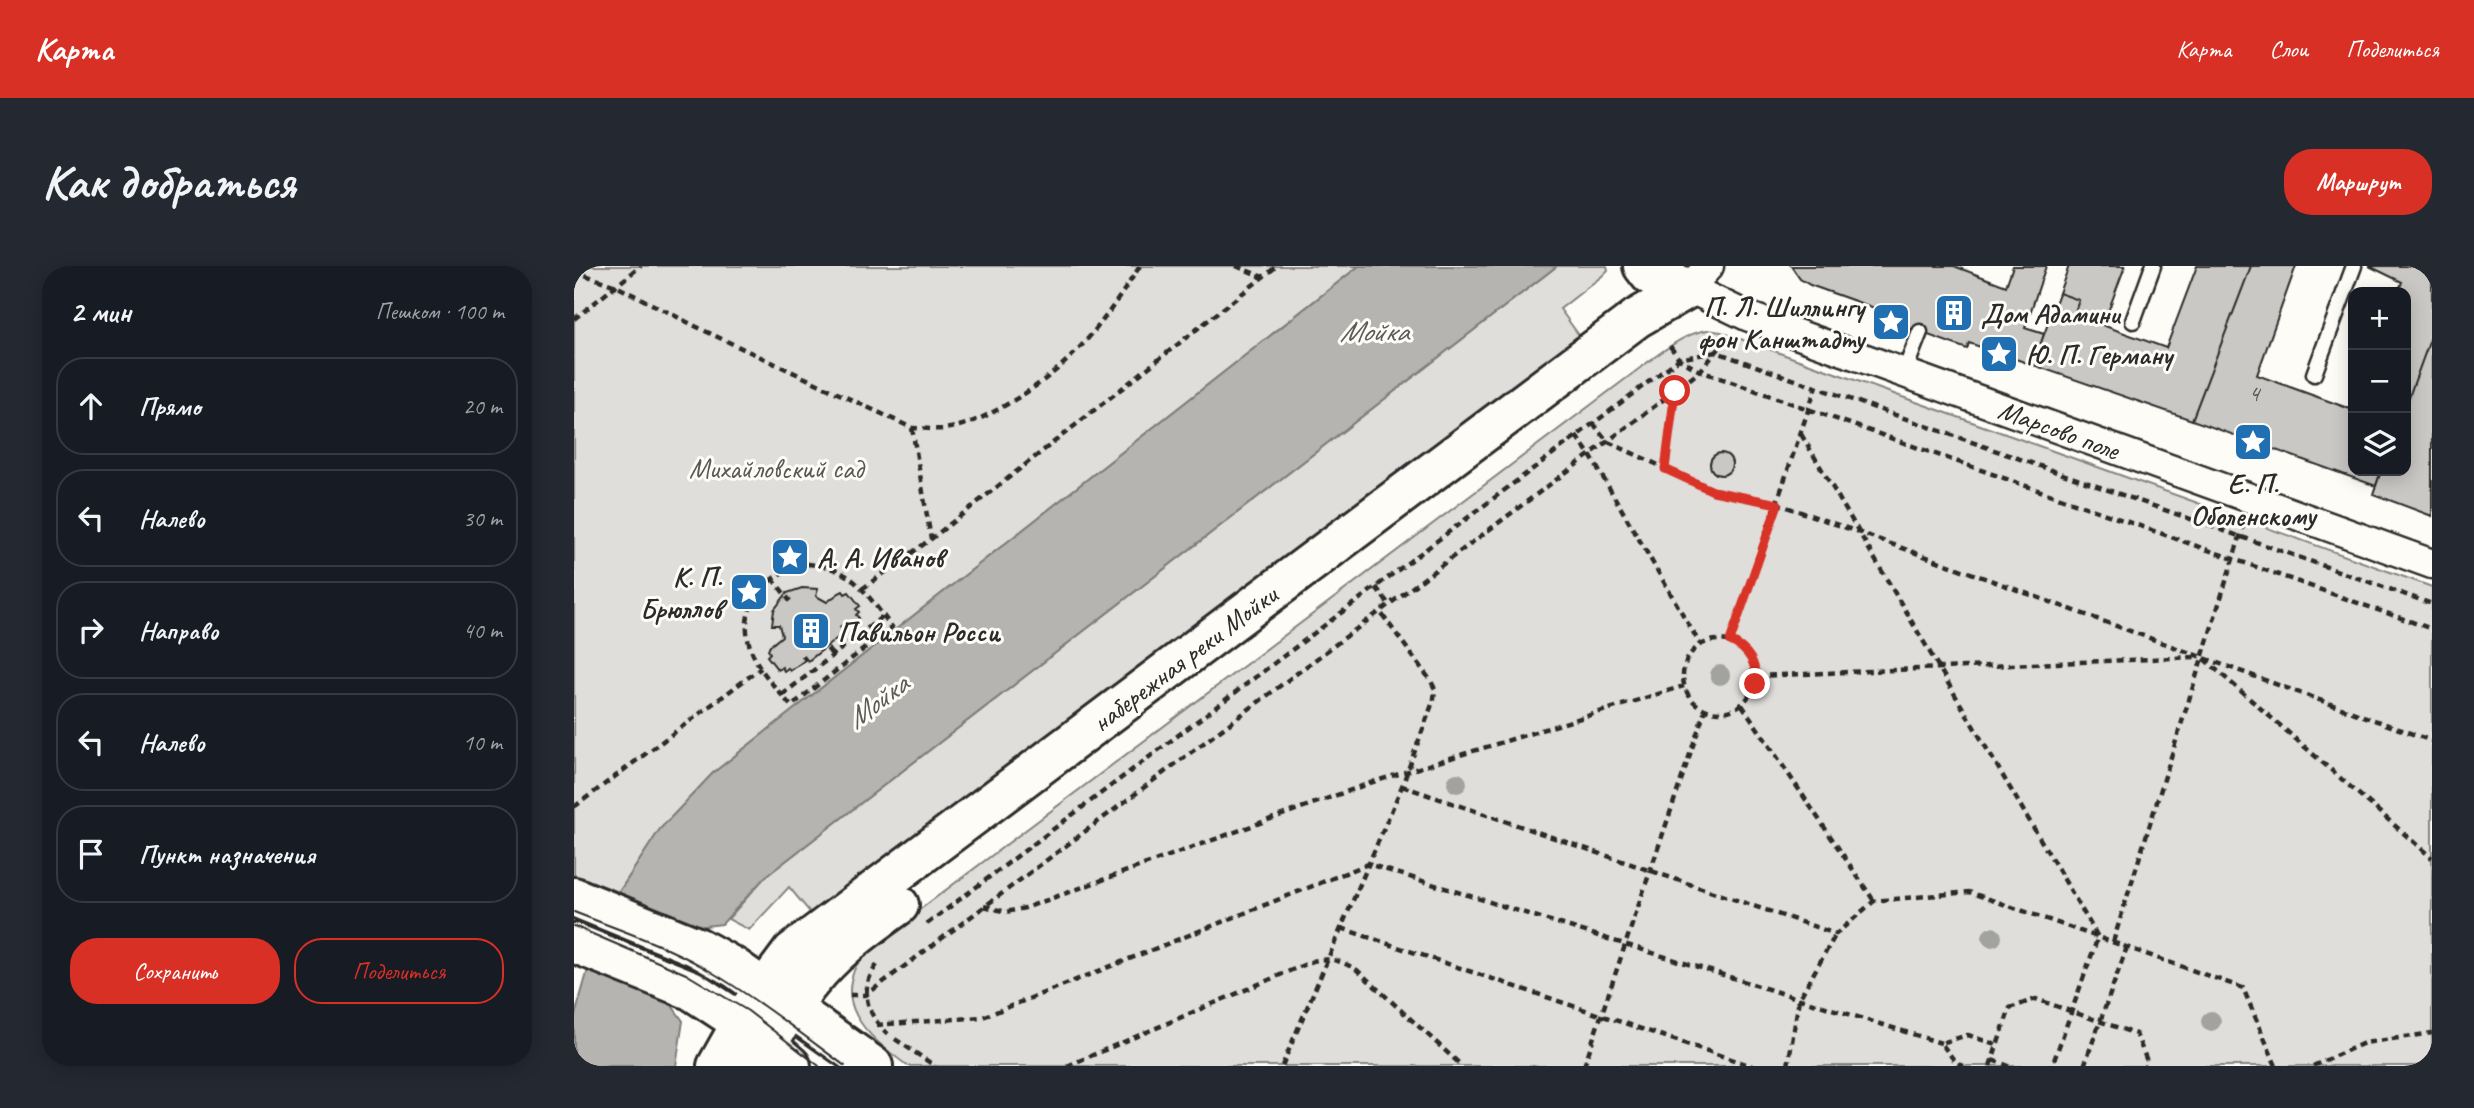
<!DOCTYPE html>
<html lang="ru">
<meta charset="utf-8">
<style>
:root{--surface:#171b24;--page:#242831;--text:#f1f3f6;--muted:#9ea1a6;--line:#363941;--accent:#d93025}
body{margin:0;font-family:Caveat,sans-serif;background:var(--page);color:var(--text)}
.controls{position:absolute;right:21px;top:21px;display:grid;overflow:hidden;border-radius:14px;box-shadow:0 4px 18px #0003}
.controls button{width:63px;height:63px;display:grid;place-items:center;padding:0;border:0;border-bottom:2px solid var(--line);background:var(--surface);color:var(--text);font:35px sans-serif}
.stop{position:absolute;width:21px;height:21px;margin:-16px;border:5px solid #d93025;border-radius:50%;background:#fff}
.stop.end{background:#d93025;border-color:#fff;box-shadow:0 2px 7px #0008}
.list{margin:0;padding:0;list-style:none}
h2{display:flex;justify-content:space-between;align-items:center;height:91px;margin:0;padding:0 28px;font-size:30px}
h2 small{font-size:23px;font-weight:400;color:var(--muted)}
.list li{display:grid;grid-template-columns:46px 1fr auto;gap:21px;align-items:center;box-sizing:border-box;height:98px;margin:0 14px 14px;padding:0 14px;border:2px solid var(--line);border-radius:28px}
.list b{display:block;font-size:26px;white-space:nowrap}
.list em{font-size:23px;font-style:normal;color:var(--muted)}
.actions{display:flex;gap:14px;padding:21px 28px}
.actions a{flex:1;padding:16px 0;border:2px solid var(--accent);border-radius:28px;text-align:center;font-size:24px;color:var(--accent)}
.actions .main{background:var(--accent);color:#fff}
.icon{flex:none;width:38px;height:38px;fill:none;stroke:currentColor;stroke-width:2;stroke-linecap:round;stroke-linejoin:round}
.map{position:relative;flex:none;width:1858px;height:800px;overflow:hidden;border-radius:28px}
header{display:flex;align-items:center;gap:42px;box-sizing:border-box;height:98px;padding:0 35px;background:var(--accent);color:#fff}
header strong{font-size:33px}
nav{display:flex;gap:38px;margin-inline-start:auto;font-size:24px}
.intro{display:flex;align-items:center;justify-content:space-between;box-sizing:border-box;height:168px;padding:0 42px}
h1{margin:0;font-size:49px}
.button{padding:18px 32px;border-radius:28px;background:var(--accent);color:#fff;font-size:24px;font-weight:700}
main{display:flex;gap:42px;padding:0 42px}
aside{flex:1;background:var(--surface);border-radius:28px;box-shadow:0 4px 18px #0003}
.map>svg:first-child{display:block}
.green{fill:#dfdeda;stroke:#858482;stroke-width:2}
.water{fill:#b5b4b1;stroke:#7e7d7b;stroke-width:2}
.building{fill:#c9c8c4;stroke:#2b2b2b;stroke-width:2}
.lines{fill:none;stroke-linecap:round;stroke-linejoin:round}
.lane-casing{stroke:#2b2b2b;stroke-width:19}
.street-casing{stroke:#2b2b2b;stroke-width:33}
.secondary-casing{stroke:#2b2b2b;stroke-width:44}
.primary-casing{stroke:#2b2b2b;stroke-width:44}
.path{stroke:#2b2b2b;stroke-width:4.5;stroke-dasharray:7 5;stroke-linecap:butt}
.lane{stroke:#fdfcf7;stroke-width:14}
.street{stroke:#fdfcf7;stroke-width:28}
.secondary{stroke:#fdfcf7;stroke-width:38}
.primary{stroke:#fdfcf7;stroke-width:38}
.tram{stroke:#2b2b2b;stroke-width:2}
.tree{fill:#a2a29f}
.route{stroke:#d93025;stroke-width:9}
.labels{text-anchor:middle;stroke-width:6;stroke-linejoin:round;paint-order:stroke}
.number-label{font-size:24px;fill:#525251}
.poi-label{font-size:28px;font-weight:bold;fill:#2b2b2b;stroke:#fdfcf7;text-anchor:start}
.street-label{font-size:28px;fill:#2b2b2b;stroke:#fdfcf7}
.park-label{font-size:28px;fill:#585857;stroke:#fdfcf7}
.water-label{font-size:30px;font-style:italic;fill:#5b5b5a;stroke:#fdfcf7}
</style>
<header>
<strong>Карта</strong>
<nav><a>Карта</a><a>Слои</a><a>Поделиться</a></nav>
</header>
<div class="intro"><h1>Как добраться</h1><a class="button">Маршрут</a></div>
<main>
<aside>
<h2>2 мин<small>Пешком · 100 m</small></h2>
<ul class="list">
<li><svg class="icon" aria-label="ahead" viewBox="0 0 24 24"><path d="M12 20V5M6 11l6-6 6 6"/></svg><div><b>Прямо</b></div><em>20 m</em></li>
<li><svg class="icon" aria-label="left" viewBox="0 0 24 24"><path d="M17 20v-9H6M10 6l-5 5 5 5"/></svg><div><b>Налево</b></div><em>30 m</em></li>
<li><svg class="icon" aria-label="right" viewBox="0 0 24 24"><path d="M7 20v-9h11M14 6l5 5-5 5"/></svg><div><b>Направо</b></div><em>40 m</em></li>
<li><svg class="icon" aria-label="left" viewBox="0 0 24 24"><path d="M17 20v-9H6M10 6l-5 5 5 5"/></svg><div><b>Налево</b></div><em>10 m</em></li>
<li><svg class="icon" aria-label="arrive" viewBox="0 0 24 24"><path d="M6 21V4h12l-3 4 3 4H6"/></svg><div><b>Пункт назначения</b></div></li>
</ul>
<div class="actions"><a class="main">Сохранить</a><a>Поделиться</a></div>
</aside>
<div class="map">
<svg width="1858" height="800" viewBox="0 0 1858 800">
<rect width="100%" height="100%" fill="#fdfcf7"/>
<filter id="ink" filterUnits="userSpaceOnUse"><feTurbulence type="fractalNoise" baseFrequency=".0143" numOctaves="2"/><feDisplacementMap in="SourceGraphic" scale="14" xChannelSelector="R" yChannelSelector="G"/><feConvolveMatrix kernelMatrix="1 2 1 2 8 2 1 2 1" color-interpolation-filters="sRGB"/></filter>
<g filter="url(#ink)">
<path class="green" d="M0 0H785L139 507 86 563 45 626 0 609Z
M983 0H1033L1034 4 1028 10 986 43 1007 72 239 650 215 621 175 664 154 653 191 611Z
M1133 64 1147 66 1858 321V800H334C292 770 253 735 292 684L1078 93C1096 80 1111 68 1133 64Z"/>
<path class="water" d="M785 0H983L191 611 148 658 131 660 99 741 109 755 102 800H0V753L13 707 45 626 86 563 139 507Z"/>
<path class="building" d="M1217 0H1380L1432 20 1439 0H1472L1451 62 1470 68 1459 99 1395 77 1393 83 1304 51 1306 44 1236 19 1226 13Z
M1495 0H1551L1529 59 1500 49 1505 34 1485 27Z
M1623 0H1677L1618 154 1459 99 1485 27 1505 34 1500 49 1592 82Z
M1677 0H1722L1683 109 1779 144V205H1807L1802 220 1618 154Z
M1795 0H1858V68L1832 139V26H1824L1828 16Z
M1858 68V250L1799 228 1807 205H1832V139Z
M1136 198a11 11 0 1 1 22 0a11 11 0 1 1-22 0Z
M228 322 244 323 242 330 253 336 265 327 269 325 271 328 275 326 286 340 282 343 285 346 282 349 285 352 270 363 267 360 266 361 270 367 234 395 230 390 228 391 231 394 216 405 214 402 210 405 208 401 204 404 193 390 196 387 194 384 196 380 208 370 205 359H198L200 344 213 327Z"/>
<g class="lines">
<defs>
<path id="lane" d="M1559 55 1579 0
M1330 107 1346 66
M1740 108 1780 0"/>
<path id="street" d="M1135 0 1115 22 1173 50 1858 298"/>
<path id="secondary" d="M1069 0 1076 9 1115 22
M143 800 174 745 218 686 1063 52 1115 22
M180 800C199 768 220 733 245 706 268 680 297 659 325 639"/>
<path id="primary" d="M0 631 123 681 161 702 299 800
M0 677 117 724 166 756 217 800"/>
</defs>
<use href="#lane" class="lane-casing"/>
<use href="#street" class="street-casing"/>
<use href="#secondary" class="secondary-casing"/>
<use href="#primary" class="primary-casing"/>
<path class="path" d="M662 0 689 11
M0 5 42 20 131 65 338 162C348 162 360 164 370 163 392 160 411 151 430 140 497 102 525 63 566 0
M0 53 67 0
M1096 80 1105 93 1126 105 1858 363
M1019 157 1034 176 1139 224 1204 238 1287 267 1858 475
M338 162 357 273
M1227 168 1524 671 1478 800
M1002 170 1016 189 1126 378
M1091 203 1101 126
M233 298C280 301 291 327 318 361L217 440C203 423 186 406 178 386 160 343 191 306 233 298Z
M198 312 216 335
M802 321 816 340
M288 323 357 273 703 0
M246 373 259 390
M1109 410a36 36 0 1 1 72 0a36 36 0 1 1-72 0Z
M1156 375 1242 121
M1630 393 1858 592
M1182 410 1622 391
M208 429 309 350
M1168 439 1300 635
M828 520 1262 668 1300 635 1395 626 1669 722 1702 800
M0 541 187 402
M410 640 432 646 451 642 799 516 1110 420
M353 658 1105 93 1142 86 1858 338
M767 662 1178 800
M1539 676 1670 258
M303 699C284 724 293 749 314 768
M276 729H292L1101 125 1126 105 1154 72
M302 759 409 751 794 598 1367 777
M321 773 361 800
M1418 794 1435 800
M493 800 739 695C757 691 767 695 783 704L888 800
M708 800 828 520 860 433 861 423 857 415 807 347
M1010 800 1131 444
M1214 800 1225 733 1262 668
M1390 800 1383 798 1367 777 1394 769 1423 779
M1416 800 1436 742 1462 733 1562 768 1573 795 1571 800
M1510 800 1553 681
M1739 800 1790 777 1858 767"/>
<use href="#lane" class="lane"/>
<use href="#street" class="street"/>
<use href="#secondary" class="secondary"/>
<use href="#primary" class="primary"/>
<path class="tram" d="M0 646C43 663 89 678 129 701 179 730 225 766 271 800
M0 660 112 708 174 745 245 800"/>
</g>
<g class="tree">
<circle cx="1146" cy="409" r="10"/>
<circle cx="883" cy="517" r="10"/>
<circle cx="1418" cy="671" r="10"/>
<circle cx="1637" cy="755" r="10"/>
</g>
</g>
<g class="lines" filter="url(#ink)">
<path class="route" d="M1101 125 1091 203 1139 225 1204 238 1156 375C1174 383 1184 398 1181 418"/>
</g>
<defs>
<symbol id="building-square" viewBox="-11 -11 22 22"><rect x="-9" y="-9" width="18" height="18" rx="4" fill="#1f6fb2" stroke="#fdfcf7"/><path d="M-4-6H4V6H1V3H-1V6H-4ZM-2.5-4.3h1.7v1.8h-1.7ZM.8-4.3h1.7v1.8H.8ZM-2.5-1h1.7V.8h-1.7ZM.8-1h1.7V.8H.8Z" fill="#fff"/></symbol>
<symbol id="sight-square" viewBox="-11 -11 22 22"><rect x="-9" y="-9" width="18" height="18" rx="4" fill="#1f6fb2" stroke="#fdfcf7"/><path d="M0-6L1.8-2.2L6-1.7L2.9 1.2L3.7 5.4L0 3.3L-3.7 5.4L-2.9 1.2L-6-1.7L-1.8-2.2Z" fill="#fff"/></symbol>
</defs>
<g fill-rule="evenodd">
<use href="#building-square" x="1358" y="25" width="44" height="44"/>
<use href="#sight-square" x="1295" y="34" width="44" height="44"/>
<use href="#sight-square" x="1403" y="66" width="44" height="44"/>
<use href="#sight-square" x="1657" y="154" width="44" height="44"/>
<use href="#sight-square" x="194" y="269" width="44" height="44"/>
<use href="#sight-square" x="153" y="304" width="44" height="44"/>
<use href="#building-square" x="215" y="343" width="44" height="44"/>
</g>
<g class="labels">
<g class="number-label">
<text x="1680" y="135">4</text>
</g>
<g class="poi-label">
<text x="1290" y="50" text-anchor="end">П. Л. Шиллингу<tspan x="1290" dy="32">фон Канштадту</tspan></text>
<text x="1407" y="57">Дом Адамини</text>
<text x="1452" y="98">Ю. П. Герману</text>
<text x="1679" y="227" text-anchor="middle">Е. П.<tspan x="1679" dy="32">Оболенскому</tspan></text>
<text x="243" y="301">А. А. Иванов</text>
<text x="148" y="320" text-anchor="end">К. П.<tspan x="148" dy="32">Брюллов</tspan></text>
<text x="264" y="375">Павильон Росси</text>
</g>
<g class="street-label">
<text transform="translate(1485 163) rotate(20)" y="10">Марсово поле</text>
<text transform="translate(610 392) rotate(-37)" y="10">набережная реки Мойки</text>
</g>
<g class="park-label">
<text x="202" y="212">Михайловский сад</text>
</g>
<g class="water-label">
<text x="800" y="75">Мойка</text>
<text transform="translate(303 435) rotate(-37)" y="10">Мойка</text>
</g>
</g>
</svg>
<div class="controls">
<button>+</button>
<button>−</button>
<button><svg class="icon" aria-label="layers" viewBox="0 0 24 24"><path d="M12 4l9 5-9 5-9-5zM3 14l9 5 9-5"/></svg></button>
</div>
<div class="stop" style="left:1101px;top:125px"></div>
<div class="stop end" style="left:1181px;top:418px"></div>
</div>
</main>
